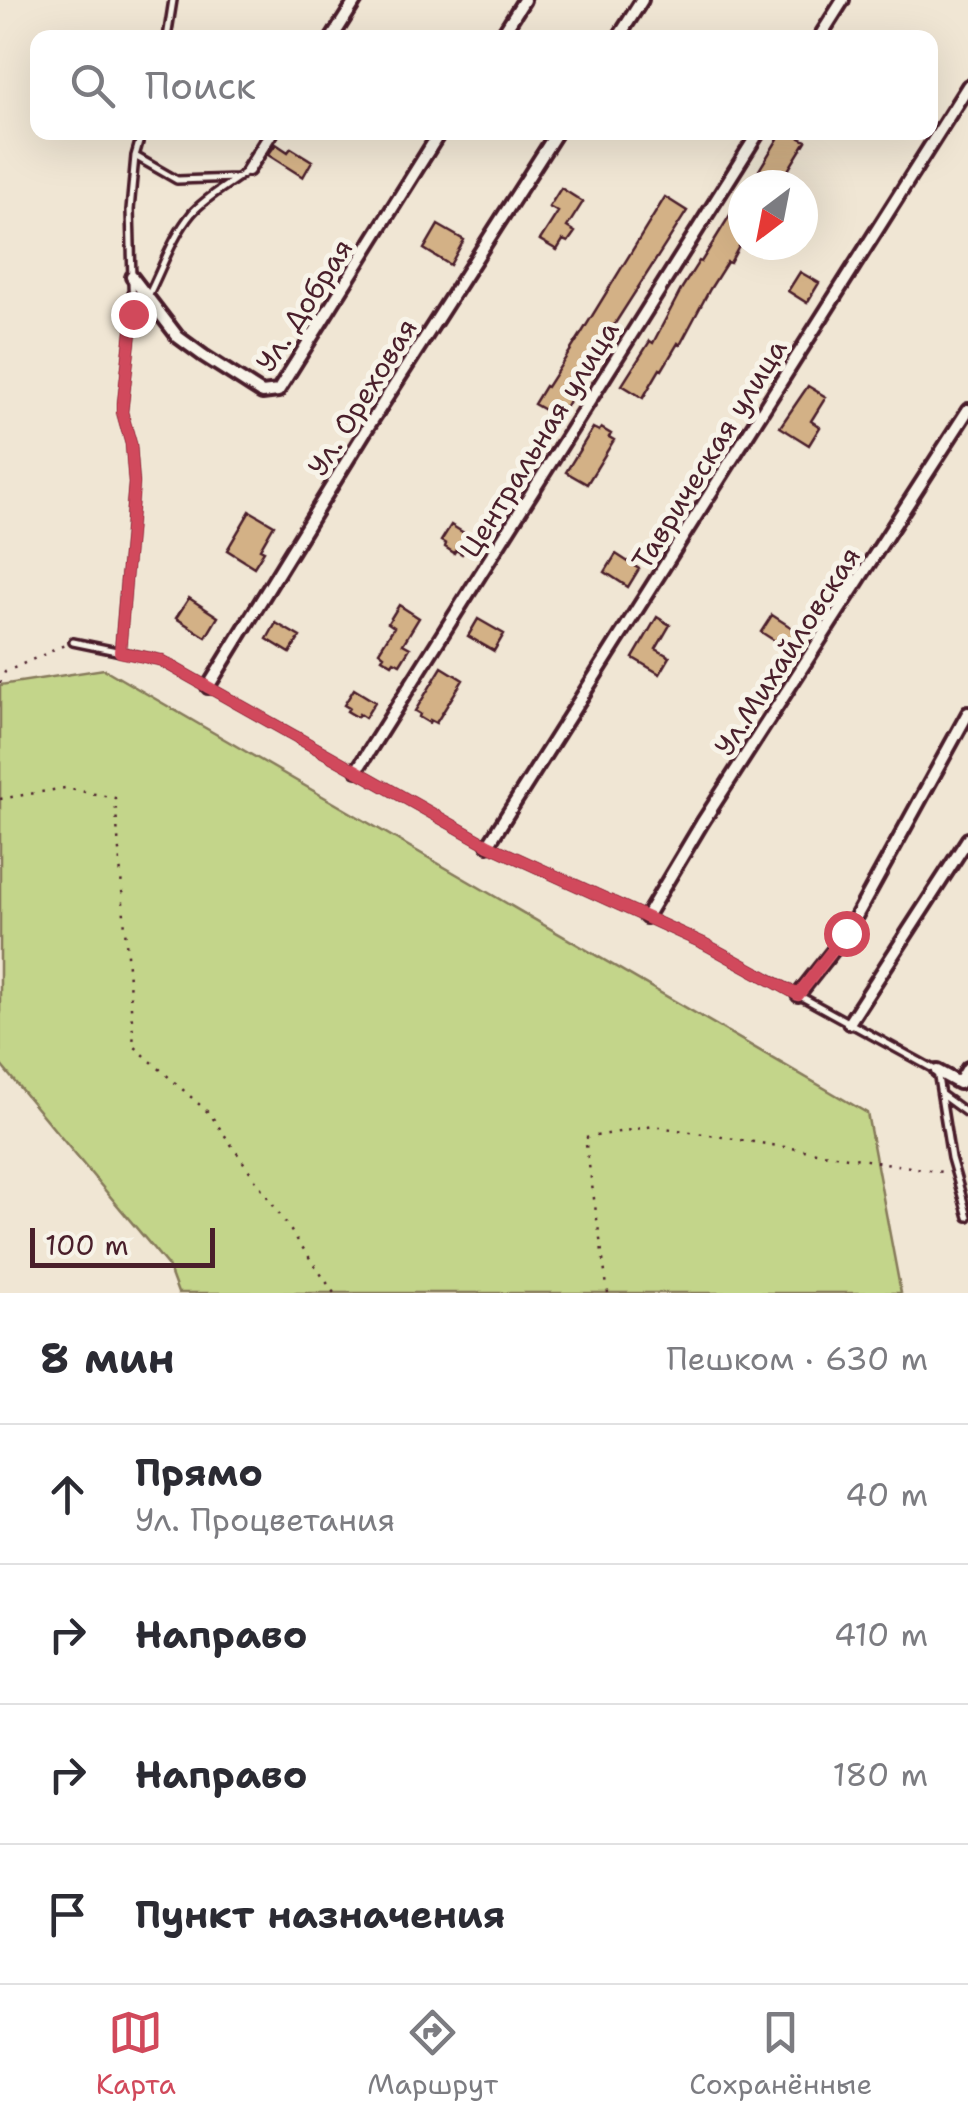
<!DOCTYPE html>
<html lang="ru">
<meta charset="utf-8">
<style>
:root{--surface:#fff;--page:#f7f7f7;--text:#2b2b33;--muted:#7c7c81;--line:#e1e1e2;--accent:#d1495b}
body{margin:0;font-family:"Shantell Sans",sans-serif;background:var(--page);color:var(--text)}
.compass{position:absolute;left:728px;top:170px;width:90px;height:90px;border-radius:50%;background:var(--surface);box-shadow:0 10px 40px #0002;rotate:212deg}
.scale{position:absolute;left:30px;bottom:25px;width:185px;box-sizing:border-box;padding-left:10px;border:5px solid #4a1f2b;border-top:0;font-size:28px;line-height:35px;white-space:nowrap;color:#4a1f2b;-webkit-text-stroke:8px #f7f3e8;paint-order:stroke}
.stop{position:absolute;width:30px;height:30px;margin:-22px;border:8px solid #d1495b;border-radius:50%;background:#fff}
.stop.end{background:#d1495b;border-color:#fff;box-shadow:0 2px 10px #0008}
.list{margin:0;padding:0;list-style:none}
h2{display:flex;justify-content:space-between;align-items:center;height:130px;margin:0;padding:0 40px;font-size:42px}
h2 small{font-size:32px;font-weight:400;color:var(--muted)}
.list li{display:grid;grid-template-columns:65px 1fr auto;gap:30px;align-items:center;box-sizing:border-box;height:140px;padding:0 40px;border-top:2px solid var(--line)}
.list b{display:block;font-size:38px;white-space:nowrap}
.list p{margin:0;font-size:32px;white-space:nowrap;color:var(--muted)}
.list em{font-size:32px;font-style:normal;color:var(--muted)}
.icon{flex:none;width:55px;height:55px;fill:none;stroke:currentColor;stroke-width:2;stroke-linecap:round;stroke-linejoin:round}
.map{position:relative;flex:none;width:968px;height:1293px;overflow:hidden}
.search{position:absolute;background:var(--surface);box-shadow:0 10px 40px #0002;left:30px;right:30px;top:30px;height:110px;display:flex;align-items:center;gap:25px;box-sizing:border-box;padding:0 35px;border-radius:20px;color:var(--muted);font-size:38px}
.sheet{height:690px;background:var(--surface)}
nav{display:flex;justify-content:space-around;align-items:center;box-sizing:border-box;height:140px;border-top:2px solid var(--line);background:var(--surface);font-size:28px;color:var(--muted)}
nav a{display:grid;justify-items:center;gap:5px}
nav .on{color:var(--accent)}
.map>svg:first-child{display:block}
.green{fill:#c3d58a;stroke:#867a5a;stroke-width:2.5}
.building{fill:#d3b186;stroke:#4a1f2b;stroke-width:2.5}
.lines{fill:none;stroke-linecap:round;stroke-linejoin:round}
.service-casing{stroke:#4a1f2b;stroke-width:12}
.minor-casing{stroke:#4a1f2b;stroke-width:18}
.path{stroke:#4a1f2b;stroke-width:2.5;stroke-dasharray:2.5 8;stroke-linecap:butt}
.service{stroke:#f7f3e8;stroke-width:5}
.minor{stroke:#f7f3e8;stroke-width:10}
.route{stroke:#d1495b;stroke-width:12}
.labels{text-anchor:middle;stroke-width:10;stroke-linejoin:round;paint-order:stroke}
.street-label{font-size:28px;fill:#4a1f2b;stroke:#f7f3e8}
</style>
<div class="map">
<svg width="968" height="1293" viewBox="0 0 968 1293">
<rect width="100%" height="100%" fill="#f0e6d4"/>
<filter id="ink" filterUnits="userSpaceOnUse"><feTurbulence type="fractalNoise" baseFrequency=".01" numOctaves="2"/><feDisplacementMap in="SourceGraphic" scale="20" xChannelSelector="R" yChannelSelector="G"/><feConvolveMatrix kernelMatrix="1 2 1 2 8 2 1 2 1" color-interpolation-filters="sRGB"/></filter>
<g filter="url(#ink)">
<path class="green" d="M104 669 867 1113 901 1293H178L168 1266 0 1064V685Z"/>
<path class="building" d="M782 132H803L800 138 806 141 779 185H750Z
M276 144 288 152 291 148 312 161 303 177 268 155Z
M561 188 583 202 567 227 575 232 568 242 563 240 557 250 540 240 558 212 549 207Z
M743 194V239L730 263 727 262 710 289 680 345 678 343 662 370 660 369 643 398 622 385 650 341 653 343 682 288 699 261 701 262Z
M665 197 687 211 607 336 559 418 534 404 545 386 547 387 581 334Z
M438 225 464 240 450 265 424 249Z
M800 272 819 283 807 303 788 291Z
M808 386 826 397 811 421 820 427 809 445 780 427Z
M593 428 599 431 601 428 611 434 609 437 614 440 587 484 566 472Z
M250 511 274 525 260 549 264 551 254 567 227 550Z
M451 525 472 538 462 554 456 550 454 553 445 547 446 544 441 541Z
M616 554 639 569 628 587 605 572Z
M189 598 218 617 206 637 176 618Z
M399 605 419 618 403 644 410 648 400 664 394 661 392 664 382 658 384 655 379 651 394 627 388 623Z
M772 615 800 633 789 650 761 632Z
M657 617 670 625 656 649 670 657 660 674 633 658Z
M478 619 504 634 494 651 468 636Z
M276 623 300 637 290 653 267 639Z
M442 667 463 680 436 723 430 720 429 723 419 717 420 714 415 711Z
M354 689 375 702 365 718 359 714 357 717 347 711 349 708 344 705Z"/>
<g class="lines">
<defs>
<path id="service" d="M167 38 173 0
M135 156 177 180 236 178
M148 296C162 269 172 237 192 213 207 196 231 184 248 170
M73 642 160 660 488 845 705 944 937 1071 951 1158 968 1217
M120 651 134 483 131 444 122 412 133 314 130 210 135 156 142 132
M942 1095 968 1114"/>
<path id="minor" d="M332 38 356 0
M500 38 524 0
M618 38 642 0
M819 38 843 0
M248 170 272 132
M132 277 178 337 204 356 262 393 278 391 440 132
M208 687 366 430 557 132
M357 770 759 132
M488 845 968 86
M646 917 702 823 968 410
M798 995 847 933 968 713
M849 1023 968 839
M937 1071 959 1083 968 1068"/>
</defs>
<use href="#service" class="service-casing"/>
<use href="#minor" class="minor-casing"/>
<path class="path" d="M0 683 5 672 67 644
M0 799 65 788 115 798 134 1046 210 1114 334 1293
M608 1293 585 1138 653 1126 948 1173"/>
<use href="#service" class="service"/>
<use href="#minor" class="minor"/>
</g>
</g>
<g class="lines" filter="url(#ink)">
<path class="route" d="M133 314 122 412 131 444 134 484 120 652 160 660 488 845 705 944 798 995 846 933"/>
</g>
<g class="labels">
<g class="street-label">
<text transform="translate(304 305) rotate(-57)" y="10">Ул. Добрая</text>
<text transform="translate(362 397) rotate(-58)" y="10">Ул. Ореховая</text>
<text transform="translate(539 439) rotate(-58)" y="10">Центральная улица</text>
<text transform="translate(709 454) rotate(-58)" y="10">Таврическая улица</text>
<text transform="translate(787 651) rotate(-57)" y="10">Ул.Михайловская</text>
</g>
</g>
</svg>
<svg class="compass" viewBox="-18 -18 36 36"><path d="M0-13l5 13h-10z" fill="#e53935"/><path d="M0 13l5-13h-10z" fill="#7c7c81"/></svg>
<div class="scale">100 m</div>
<div class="stop" style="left:846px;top:933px"></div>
<div class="stop end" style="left:133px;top:314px"></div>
<div class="search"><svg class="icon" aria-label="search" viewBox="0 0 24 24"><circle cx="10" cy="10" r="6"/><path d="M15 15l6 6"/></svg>Поиск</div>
</div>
<section class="sheet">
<h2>8 мин<small>Пешком · 630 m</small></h2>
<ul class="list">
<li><svg class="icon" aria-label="ahead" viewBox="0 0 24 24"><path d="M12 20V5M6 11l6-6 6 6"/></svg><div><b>Прямо</b><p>Ул. Процветания</p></div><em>40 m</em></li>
<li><svg class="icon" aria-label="right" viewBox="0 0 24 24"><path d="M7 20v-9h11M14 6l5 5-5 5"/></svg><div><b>Направо</b></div><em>410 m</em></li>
<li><svg class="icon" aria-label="right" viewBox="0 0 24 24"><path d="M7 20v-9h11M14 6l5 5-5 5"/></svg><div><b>Направо</b></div><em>180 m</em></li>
<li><svg class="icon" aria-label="arrive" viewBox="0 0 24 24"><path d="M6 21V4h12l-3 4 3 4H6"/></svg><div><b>Пункт назначения</b></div></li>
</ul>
</section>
<nav>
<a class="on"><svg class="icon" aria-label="map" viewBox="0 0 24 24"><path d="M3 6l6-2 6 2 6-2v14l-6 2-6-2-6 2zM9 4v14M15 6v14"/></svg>Карта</a>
<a><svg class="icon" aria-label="directions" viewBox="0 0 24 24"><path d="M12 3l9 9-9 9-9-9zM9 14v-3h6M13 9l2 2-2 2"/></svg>Маршрут</a>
<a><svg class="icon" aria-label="saved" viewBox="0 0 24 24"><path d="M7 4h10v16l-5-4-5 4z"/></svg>Сохранённые</a>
</nav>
